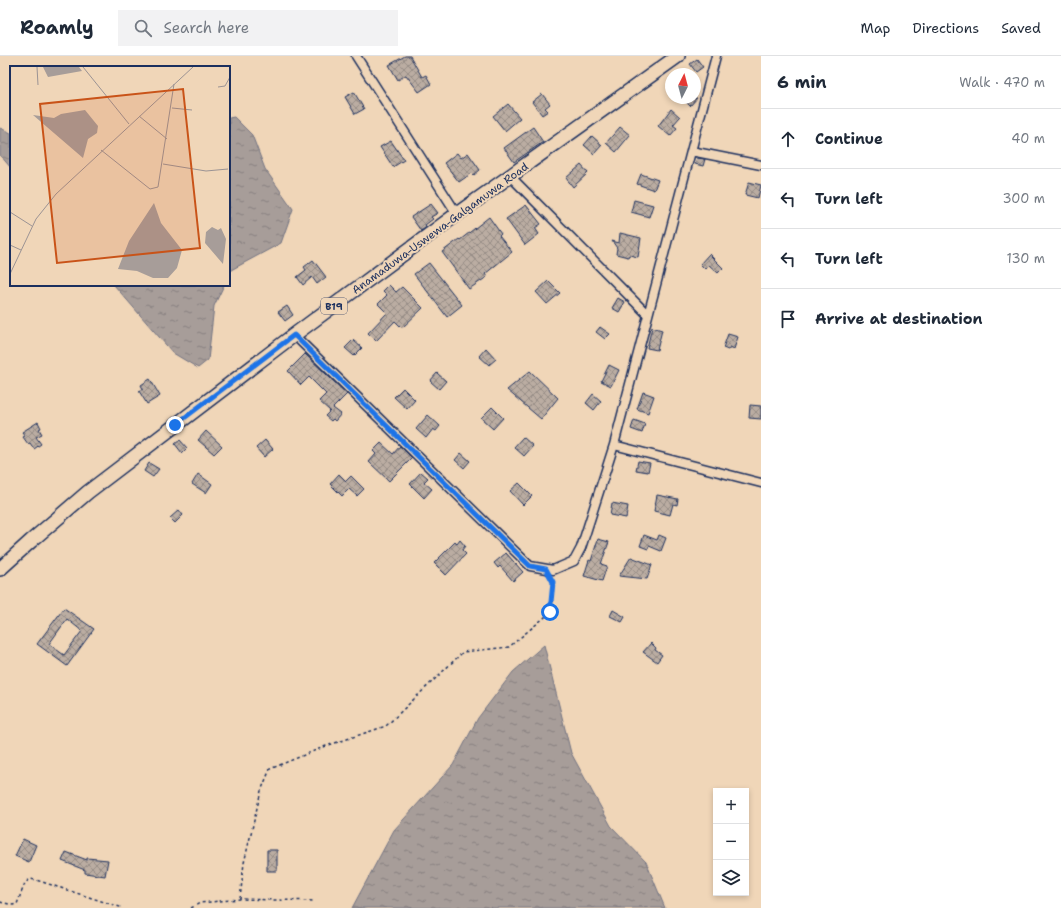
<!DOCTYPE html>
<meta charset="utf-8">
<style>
:root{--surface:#fff;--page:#f2f2f3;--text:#1f2937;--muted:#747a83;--line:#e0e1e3}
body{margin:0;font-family:"Shantell Sans",sans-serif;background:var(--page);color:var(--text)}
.controls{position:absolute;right:12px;bottom:12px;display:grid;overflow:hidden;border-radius:0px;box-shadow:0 2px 6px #0003}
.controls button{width:36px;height:36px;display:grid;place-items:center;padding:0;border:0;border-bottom:1px solid var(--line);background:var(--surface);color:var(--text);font:20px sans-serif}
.compass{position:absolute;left:665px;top:12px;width:36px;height:36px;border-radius:50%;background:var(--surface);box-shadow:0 2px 6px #0003;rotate:6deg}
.stop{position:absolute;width:12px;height:12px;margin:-9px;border:3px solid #1a73e8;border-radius:50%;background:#fff}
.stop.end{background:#1a73e8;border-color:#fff;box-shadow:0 1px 4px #0008}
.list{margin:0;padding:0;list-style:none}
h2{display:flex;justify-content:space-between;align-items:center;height:52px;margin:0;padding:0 16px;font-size:17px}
h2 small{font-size:13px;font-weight:400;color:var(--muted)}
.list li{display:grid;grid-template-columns:26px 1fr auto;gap:12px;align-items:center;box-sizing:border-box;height:60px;padding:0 16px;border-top:1px solid var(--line)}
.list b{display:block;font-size:15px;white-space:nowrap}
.list em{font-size:13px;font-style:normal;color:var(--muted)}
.icon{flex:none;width:22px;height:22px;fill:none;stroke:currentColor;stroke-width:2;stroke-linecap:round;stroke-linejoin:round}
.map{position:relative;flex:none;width:761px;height:852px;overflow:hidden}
header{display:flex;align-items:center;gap:24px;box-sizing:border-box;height:56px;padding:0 20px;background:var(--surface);border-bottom:1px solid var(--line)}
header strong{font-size:19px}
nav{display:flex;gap:22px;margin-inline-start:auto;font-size:14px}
.search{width:280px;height:36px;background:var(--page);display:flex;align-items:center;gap:10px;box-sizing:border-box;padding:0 14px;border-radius:0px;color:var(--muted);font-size:15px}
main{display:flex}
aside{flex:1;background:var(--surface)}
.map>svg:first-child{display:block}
.water{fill:url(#water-ripples);stroke:#6f7181}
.building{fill:url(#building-cross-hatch);stroke:#1b2f5e;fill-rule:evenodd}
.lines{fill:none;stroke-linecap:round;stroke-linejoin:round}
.street-casing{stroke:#1b2f5e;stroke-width:11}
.primary-casing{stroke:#1b2f5e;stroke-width:16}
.path{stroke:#1b2f5e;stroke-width:1.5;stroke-dasharray:3 3;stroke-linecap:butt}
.street{stroke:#f0d6b8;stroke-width:8}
.primary{stroke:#f0d6b8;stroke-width:13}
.route{stroke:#1a73e8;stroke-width:5}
.labels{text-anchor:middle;stroke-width:4;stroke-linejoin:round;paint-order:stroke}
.shield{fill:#f0d6b8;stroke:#5b6179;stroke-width:1}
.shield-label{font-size:10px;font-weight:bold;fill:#1b2f5e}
.street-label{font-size:11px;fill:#1b2f5e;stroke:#f0d6b8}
.inset-road{fill:none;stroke:#9b9394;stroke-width:1}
.view{fill:#c95318;fill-opacity:0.15;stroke:#c95318;stroke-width:2}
.inset-edge{fill:none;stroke:#1b2f5e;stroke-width:2}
</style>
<header>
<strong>Roamly</strong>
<div class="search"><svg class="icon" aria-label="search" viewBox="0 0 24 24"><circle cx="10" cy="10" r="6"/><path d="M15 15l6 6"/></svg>Search here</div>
<nav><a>Map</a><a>Directions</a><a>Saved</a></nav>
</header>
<main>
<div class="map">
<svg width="761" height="852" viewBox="0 0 761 852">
<defs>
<pattern id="water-ripples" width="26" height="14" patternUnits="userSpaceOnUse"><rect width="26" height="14" fill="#a79d99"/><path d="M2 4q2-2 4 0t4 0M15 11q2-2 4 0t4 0" fill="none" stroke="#878080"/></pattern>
<pattern id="building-cross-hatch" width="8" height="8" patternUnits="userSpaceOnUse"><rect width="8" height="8" fill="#bbada2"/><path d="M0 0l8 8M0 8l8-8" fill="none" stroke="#978d87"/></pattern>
</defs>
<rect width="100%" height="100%" fill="#f0d6b8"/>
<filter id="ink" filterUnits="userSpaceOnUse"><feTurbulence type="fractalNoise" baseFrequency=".025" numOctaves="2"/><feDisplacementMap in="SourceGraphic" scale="8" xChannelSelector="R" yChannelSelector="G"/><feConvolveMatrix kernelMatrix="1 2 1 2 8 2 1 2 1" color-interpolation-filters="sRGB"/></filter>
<g filter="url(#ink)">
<path class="water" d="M234 61 252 79 265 113 293 153 281 187 231 214 229 219V62Z
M0 72 11 77V112L0 99Z
M114 229H224L214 250 208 304 198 312 173 297Z
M544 589 571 697 611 770 646 806 665 852H352L394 774 453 709 478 662 513 616Z"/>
<path class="building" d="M405 0H410L422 21 426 19 431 28 419 36 406 19 398 24 389 9Z
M697 3 703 11 696 16 690 8Z
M354 36 364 53 355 58 345 41Z
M542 38 550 48 545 52 548 55 542 59 532 46Z
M682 42H697L690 50Z
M508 48 520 62 505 75 493 60Z
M671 53 680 61 673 69 677 72 670 80 658 70Z
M533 71 543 86 514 106 504 92Z
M620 71 630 79 616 96 606 87Z
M592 80 602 89 594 98 584 89Z
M391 85 404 104 393 111 380 91Z
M457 97 461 102 468 97 480 114 474 119 472 117 459 126 444 107Z
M697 102 705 103 703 110 695 108Z
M581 109 588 117 573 131 566 122Z
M641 118 658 124 654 134 637 128Z
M749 126 761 129 758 142 745 139Z
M634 144 653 149 649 161 631 156Z
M431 148 438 157 431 161 433 163 425 169 427 171 421 175 411 161Z
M526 149 541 168 535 172 539 178 525 189 506 163Z
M489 161 501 178 499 180 512 196 485 218 487 221 469 233 442 196 459 183 460 184Z
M620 177 641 182 638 201 629 199 628 201 616 198 617 192 612 185 619 187Z
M709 198 723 212 718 217 709 209 705 213 700 208Z
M313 204 326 221 317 228 312 221 303 229 297 221 306 214 304 211Z
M429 207 462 249 447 261 414 218Z
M548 225 560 237 547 248 536 236Z
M389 229 396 236 402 231 423 252 402 272 395 265 376 285 368 277 387 257 378 248 387 239 383 235Z
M618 242 625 246 619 256 612 252Z
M287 250 293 259 285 265 278 256Z
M600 271 610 278 605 283 596 276Z
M652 271 662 274 657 294 647 292Z
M728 278 738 281 734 293 730 291 728 294 723 292Z
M353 284 362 292 354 300 345 292Z
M486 292 496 303 489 309 479 300Z
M305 298 347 338 333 352 341 358 335 365 333 363 331 365 325 360 330 355 319 345 326 338 309 321 301 329 288 315Z
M609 309 619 314 611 330 601 325Z
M530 315 558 342 541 363 507 334Z
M437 317 446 325 439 333 430 325Z
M150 323 160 340 147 348 139 335 143 333 141 329Z
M403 332 415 344 407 353 394 341Z
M643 336 654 340 648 357 637 353Z
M593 338 601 345 594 354 586 347Z
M750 349 761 350V363L749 362Z
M492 351 503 362 493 373 481 362Z
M428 359 440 370 436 375 433 373 426 382 416 373Z
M634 364 645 368 642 377 631 373Z
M38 366 41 372 39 373 42 378 36 381 41 388 34 393 30 387 28 388 23 381 25 380 22 376Z
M206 375 222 390 214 398 198 384Z
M523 381 533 390 524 400 514 391Z
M180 384 187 392 182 397 175 388Z
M265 384 273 393 264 401 256 392Z
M381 387 393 398 400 390 412 402 389 425 369 406 376 398 373 395Z
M461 397 470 405 464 412 455 404Z
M638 405 650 407 648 416 636 414Z
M149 407 159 413 153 421 144 415Z
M421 416 428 422 424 426 432 433 424 442 410 428Z
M198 418 212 428 206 437 192 428Z
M339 418 346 425 351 420 364 433 357 440 349 433 342 440 330 428Z
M519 427 532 440 523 449 510 435Z
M657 439 678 443 677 449 673 448 670 459 654 455Z
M612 447 628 450 626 462 610 459Z
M179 454 183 459 175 467 170 462Z
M644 479 657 484 659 479 666 482 661 495 649 490 648 493 640 490Z
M598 483 609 486 601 508 607 510 602 525 584 520 589 504 591 505Z
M460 484 465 490 462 494 466 498 446 519 434 507 455 486 457 488Z
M506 497 523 516 513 525 500 510 498 512 494 507Z
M631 501 652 509 647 523 619 520Z
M64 552 94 573 67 610 37 588ZM67 563 82 575 64 599 49 588Z
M613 554 625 561 622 566 610 560Z
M651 587 656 592 655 594 662 599 657 606 643 596Z
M23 783 36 789 29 806 15 800Z
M267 794H277V815H267Z
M66 796 87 804V802L108 804 105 820 85 817V814L62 805Z"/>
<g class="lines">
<defs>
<path id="street" d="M356 0 457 158
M691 95 761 109
M510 120 648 259
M294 279 530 510 553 514 574 505 581 492 614 389 716 0
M614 389 761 427"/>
<path id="primary" d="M0 513 31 485 88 436 294 279 457 158 678 0"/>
</defs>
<use href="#street" class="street-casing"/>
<use href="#primary" class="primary-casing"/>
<path class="path" d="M240 843 244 807 261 735 270 713 326 690 386 670 463 596 509 591 551 556 553 526 551 522
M0 846 13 849 17 848 25 827 30 823 36 824 123 852
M191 852 200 847 240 843 315 845"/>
<use href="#street" class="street"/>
<use href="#primary" class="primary"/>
</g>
</g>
<g class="lines" filter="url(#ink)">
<path class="route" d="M175 369 294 279 530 510 546 513 553 526 550 556"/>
</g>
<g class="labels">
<rect class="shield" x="321" y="242" width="26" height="16" rx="3"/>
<g class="shield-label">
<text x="334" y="254">B19</text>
</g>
<g class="street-label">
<text transform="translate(440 172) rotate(-36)" y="4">Anamaduwa-Uswewa-Galgamuwa Road</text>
</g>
</g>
<g transform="translate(10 10)">
<rect width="220" height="220" fill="#f0d6b8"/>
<path d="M33 1H69L72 5 38 11ZM75 44 88 60 87 67 78 73 73 92 23 49 44 52 51 48ZM144 137 151 157 172 184 167 202 158 212H143L127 205 108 203 119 175ZM202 161 208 164 211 162 216 173 213 198 195 177 196 166Z" fill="#a79d99"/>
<path class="inset-road" d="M27 1 28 19M73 1 119 58M208 21 215 20 220 11M162 42 182 44M129 50 157 73M91 84 140 123 148 121 164 18M153 98 196 105 218 103M0 146 22 160M0 179 11 184M0 208 26 153 46 128 183 1"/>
<path class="view" d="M173 23 190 182 47 197 30 38Z"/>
<rect width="220" height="220" class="inset-edge"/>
</g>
</svg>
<div class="controls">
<button>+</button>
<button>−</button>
<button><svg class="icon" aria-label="layers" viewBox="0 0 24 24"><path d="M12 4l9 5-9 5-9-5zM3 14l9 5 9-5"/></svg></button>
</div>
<svg class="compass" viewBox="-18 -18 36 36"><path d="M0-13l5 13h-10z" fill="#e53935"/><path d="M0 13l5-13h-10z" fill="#747a83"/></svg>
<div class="stop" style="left:550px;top:556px"></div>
<div class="stop end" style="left:175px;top:369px"></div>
</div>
<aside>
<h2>6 min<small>Walk · 470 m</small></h2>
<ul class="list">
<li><svg class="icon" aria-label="ahead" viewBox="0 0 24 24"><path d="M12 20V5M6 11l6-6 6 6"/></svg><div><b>Continue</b></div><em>40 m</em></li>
<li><svg class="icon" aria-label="left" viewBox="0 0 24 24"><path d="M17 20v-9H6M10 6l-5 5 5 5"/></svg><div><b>Turn left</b></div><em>300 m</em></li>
<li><svg class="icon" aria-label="left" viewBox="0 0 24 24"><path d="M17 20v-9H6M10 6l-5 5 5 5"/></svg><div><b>Turn left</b></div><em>130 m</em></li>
<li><svg class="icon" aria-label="arrive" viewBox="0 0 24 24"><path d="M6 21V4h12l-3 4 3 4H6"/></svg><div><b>Arrive at destination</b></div></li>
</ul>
</aside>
</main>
